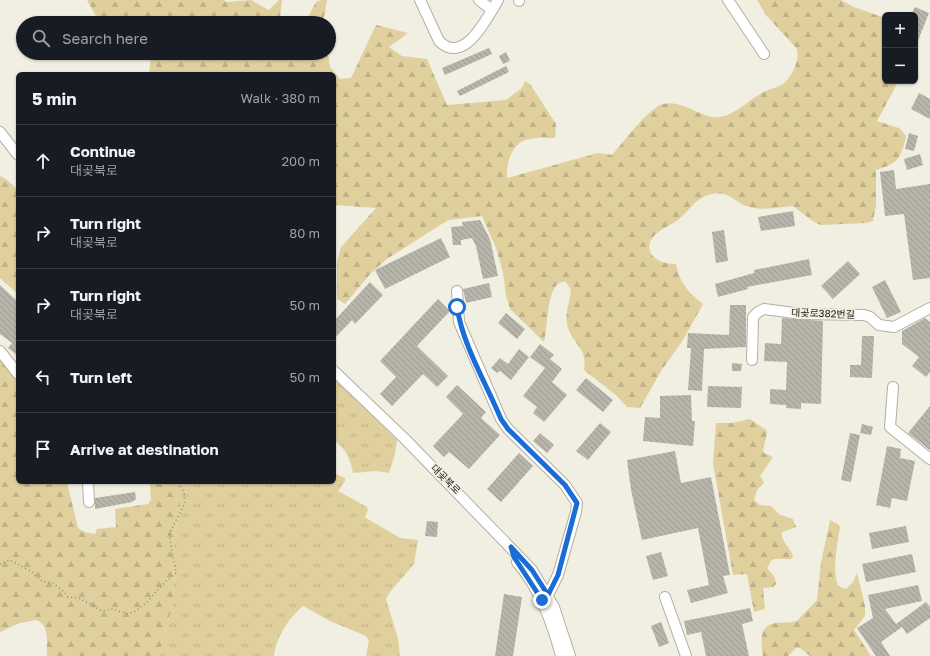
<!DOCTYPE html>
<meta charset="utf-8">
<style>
:root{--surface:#171b24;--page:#20242c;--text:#f1f3f6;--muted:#9ea1a6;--line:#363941}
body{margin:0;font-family:"Golos Text","Noto Sans KR",sans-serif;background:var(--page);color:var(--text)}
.controls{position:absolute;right:12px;top:12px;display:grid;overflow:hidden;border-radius:6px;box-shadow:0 1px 3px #0004}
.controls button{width:36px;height:36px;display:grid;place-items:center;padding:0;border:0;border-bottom:1px solid var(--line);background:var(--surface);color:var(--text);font:20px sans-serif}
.stop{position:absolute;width:12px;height:12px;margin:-9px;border:3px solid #1a6cd6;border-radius:50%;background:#fff}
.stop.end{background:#1a6cd6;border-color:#fff;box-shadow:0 1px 4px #0008}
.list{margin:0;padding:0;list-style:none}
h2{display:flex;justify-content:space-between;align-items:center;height:52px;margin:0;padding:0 16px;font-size:17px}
h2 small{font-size:13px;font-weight:400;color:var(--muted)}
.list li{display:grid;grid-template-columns:26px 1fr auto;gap:12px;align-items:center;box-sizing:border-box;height:72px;padding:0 16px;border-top:1px solid var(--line)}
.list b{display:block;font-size:15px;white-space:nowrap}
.list p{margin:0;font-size:13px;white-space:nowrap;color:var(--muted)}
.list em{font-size:13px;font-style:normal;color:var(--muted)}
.icon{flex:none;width:22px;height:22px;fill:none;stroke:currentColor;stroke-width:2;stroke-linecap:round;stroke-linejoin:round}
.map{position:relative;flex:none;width:930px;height:656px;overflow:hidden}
.search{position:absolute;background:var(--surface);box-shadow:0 1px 3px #0004;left:16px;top:16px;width:320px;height:44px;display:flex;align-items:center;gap:10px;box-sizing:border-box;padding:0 14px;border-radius:22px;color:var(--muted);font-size:15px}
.panel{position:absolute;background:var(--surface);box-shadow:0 1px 3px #0004;left:16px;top:72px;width:320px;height:412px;border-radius:6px}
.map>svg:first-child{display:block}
.grass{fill:url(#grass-tufts)}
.forest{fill:url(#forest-firs)}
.building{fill:url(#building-back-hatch)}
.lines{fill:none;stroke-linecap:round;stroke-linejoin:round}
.minor-casing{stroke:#b3afa5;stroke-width:12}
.path{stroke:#8c8a82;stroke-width:1.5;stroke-dasharray:1 3;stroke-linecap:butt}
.minor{stroke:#fff;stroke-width:10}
.route{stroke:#1a6cd6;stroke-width:5}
.labels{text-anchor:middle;stroke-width:3.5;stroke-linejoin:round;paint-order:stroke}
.street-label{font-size:10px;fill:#1a1915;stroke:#f1eee2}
</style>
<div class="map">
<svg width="930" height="656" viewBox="0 0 930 656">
<defs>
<pattern id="grass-tufts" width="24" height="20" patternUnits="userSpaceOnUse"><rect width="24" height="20" fill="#e0d09e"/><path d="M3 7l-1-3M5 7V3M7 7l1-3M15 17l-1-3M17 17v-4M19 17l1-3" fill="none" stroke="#c0b287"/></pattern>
<pattern id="forest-firs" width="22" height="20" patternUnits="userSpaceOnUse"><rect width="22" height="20" fill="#e0d09e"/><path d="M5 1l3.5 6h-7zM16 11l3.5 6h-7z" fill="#c0b287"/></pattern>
<pattern id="building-back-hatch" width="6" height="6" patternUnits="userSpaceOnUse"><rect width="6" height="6" fill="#b7b4a9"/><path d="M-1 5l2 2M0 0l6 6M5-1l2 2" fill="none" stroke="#9d9a91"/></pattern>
</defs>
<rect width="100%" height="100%" fill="#f1eee2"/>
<path class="grass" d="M334 378 397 440 395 454 389 473 377 471 353 473C350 458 346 449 334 440Z
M334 473 345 478V481L338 491 367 507 368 510 365 517 366 518 400 538 418 540 414 564 390 592 386 599 398 639 400 656H366L369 641 366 636 330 621 303 606C289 618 276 637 274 656H160L164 632 173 606 174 537 182 495 179 482H334Z"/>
<path class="forest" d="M87 0H224L226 2 251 0 269 10 279 0H282L280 17 268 18 266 23H104L96 16Z
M322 0H327L323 23H305L316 2Z
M757 0H841L854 7 885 18V62L882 77 885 81 897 84 877 121 899 128 906 136C901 158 899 163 876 170V206L873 221 866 223 821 225 814 222 793 206C779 207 763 211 750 207 733 203 731 189 708 195 695 199 688 212 678 220 671 225 663 228 657 233 638 250 657 265 676 264 679 283 689 293 703 304L683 340 661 371 640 408 627 407 617 396 584 370C588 346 571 344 567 324 565 312 570 302 571 290L566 282C546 278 548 328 544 342L510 309 506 296 503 272 496 248 482 216 448 220 387 259 371 273 345 304 337 299V262L341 247 376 208 334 205V74H149L151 54 149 53H328L330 67 340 79 351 78 376 25 408 33 389 47 402 56 427 59 447 105 506 100 522 88 525 81 530 84 556 124 555 138C547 138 538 137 530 139 512 141 506 163 507 178L598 153 612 155C622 144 649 107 663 104 681 100 696 114 712 117 732 120 749 98 766 91 771 88 778 88 783 84 792 77 800 60 797 49L766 15Z
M0 176 7 180 18 190V294L0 278Z
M0 358 18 381V482H67L78 528 84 532 95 534 97 529 116 527 115 509 148 504 151 500 150 482H179L182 495 174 537 173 606 164 632 160 656H47C46 643 51 625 36 620L20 623 0 632Z
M750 419 766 430 767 433 763 450 764 453 773 457 760 476 764 483 757 490 754 500 760 505 771 506 780 515 793 519 796 527 782 532C780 541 791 548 793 556L791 559H774L771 561 767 568 774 576 776 584 773 587 763 588 765 609 754 612 747 574 733 575 713 464 716 423H732Z
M830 520 838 524 840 528C837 543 832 572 838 586L846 589 853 582 857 573 865 606V616L854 630 871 656H810L800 648H796L788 656H763C761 643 758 624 777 623 784 622 790 623 797 621L817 600 821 563Z"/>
<path class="building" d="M915 7 929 13 915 48V15H911Z
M489 48 492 54 445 75 442 68Z
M506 52 510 61 503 64 499 56Z
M506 66 509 72 460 96 457 91Z
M919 93 930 99V119L911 109Z
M909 133 918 136 914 151 905 149Z
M920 154 923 165 907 170 904 159Z
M894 170 896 189 930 184V278L913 280 904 214 885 216 880 172Z
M793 211 795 226 761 231 758 217Z
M480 220 490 239 498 276 483 279 476 246 472 238 461 240V245H453L451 227 463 226 462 222Z
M724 230 728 261 716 263 712 232Z
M441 238 450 257 385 289 375 270Z
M809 259 812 275 747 287 748 289 718 297 715 284 754 273V270Z
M848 261 860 274 833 299 821 286Z
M885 280 901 312 887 318 872 287Z
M370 282 383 295 355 324 352 320 334 339V321Z
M489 283 492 297 466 303 463 289Z
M0 285 18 302V356L8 348 12 343 0 334Z
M438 299 450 311 417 346 448 376 437 387 423 374 392 406 380 394 396 377 380 361Z
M730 305H746V347L704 349 702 391 688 390 691 348H687L688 333 729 335Z
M506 313 525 329 517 339 498 323Z
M782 318 823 321 821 404 801 403V409L786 408V405L770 404V389L786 390 787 362 764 361 765 343 781 344Z
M925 318 930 322V372L926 377 912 366 919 357 902 344V331Z
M862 336H874L872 378 850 377V365H861Z
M540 344 554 355 550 359 562 369 552 382 567 395 544 422 533 413 537 407 523 396 545 368 530 357Z
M519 349 529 357 511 380 500 371 497 373 491 368 500 358 508 364Z
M732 363 742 364 741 371H732Z
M586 378 613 400 603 412 576 390Z
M457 385 486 412 481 418 500 435 469 469 449 452 444 457 433 446 463 414 446 397Z
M708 386 742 387 741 408 707 407Z
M691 395 692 421H695L693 446 643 441 645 417 660 418V396Z
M930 406V450L908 433Z
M600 423 611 432 588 460 576 451Z
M862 424 873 427 871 435 860 433Z
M540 433 554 445 547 453 533 441Z
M850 433 860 435 851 482 841 480Z
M887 446 901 449 900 458 915 461 907 501 892 498 890 508 876 505Z
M675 451 681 483 711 477 730 575 723 576 728 593 691 603 687 590 709 585 698 528 642 540 631 490 627 460Z
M519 453 533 466 501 502 487 489Z
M135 492 136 499 132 502 95 509V498Z
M427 521 438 522 437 537 425 536Z
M906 526 909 542 872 549 869 533Z
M661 552 668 576 653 580 646 556Z
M912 554 916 572 866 582 862 564Z
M918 585 922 601 885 609 896 624 926 602 930 607V618L907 634 902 627 881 642 890 656H876L857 628 873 618 868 595Z
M504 594 522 597 513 656H495Z
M750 608 753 621 742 624 749 656H706L701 632 687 635 684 621Z
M661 622 669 643 659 647 651 626Z"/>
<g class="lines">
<defs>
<path id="minor" d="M420 0 439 41C464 66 487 18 498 0
M479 0 492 10
M728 0 764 54
M519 1V0
M0 132 18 155
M457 291 459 322 501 419 508 429 565 485 577 503 576 512 558 575 548 595
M0 351 18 374
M752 360 753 317 758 312 764 309 802 314 864 315 870 317 879 325 894 327 930 308
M334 371 405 439 532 570 554 607 570 656
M893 387 890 427 930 459
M88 482 89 502
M517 562C540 589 552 622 561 656
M665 597 686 656"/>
</defs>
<use href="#minor" class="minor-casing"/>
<path class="path" d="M0 564 10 560 32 572 42 581 54 584 63 591 68 597 79 598 102 611 113 609 127 614 134 612 146 603 165 582 176 573 169 534 185 503 184 494 179 482"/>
<use href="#minor" class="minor"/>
</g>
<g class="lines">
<path class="route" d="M457 307C463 346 486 383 501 419L508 429 565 485 577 503 558 575 548 595 532 570 511 547 514 557 542 600"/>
</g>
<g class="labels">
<g class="street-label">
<text transform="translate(823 313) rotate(2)" y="4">대곶로382번길</text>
<text transform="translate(446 479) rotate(45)" y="4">대곶북로</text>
</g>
</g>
</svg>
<div class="controls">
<button>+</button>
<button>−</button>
</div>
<div class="stop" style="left:457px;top:307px"></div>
<div class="stop end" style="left:542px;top:600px"></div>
<div class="search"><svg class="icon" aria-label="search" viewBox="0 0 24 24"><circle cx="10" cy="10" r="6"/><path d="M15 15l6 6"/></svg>Search here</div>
<section class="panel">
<h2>5 min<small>Walk · 380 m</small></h2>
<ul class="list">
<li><svg class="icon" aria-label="ahead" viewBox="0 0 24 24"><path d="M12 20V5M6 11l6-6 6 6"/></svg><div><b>Continue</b><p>대곶북로</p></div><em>200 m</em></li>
<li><svg class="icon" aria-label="right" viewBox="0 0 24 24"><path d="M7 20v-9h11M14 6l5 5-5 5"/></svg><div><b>Turn right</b><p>대곶북로</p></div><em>80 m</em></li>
<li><svg class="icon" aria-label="right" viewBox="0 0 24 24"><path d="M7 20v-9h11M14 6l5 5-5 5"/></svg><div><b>Turn right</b><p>대곶북로</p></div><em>50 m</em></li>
<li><svg class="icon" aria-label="left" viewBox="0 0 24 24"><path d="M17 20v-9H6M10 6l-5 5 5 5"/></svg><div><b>Turn left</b></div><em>50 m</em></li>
<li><svg class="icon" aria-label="arrive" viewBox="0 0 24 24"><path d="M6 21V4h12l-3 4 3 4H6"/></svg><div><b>Arrive at destination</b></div></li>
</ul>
</section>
</div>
